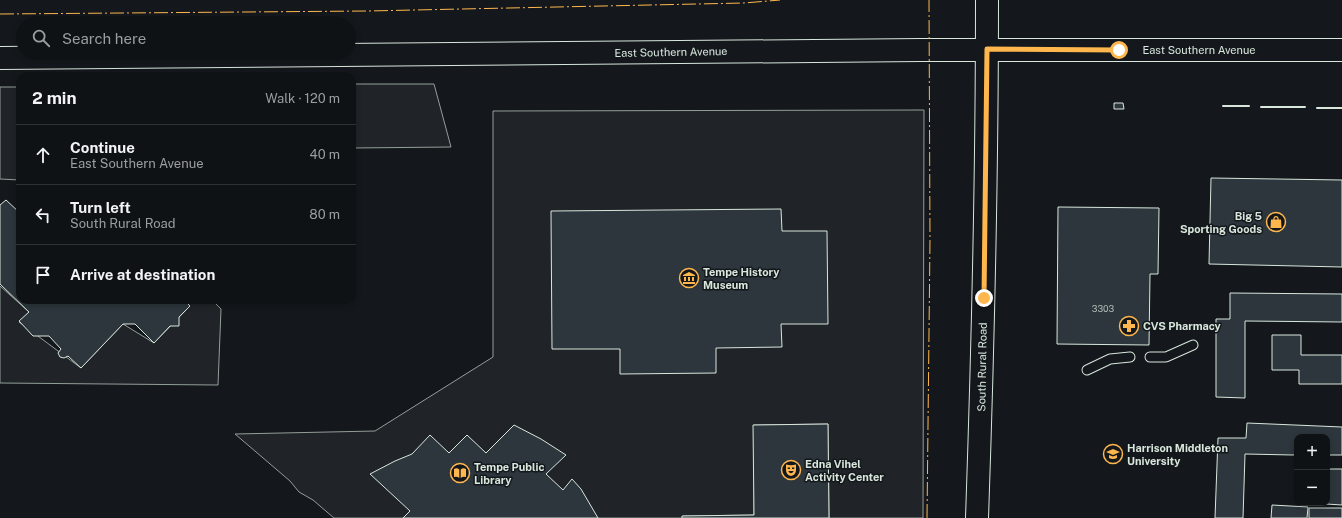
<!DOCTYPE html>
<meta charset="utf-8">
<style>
:root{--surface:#0f1215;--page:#181b1e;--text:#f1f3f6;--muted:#9b9ea0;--line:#2f3234}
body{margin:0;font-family:"Public Sans",sans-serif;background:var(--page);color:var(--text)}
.controls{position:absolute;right:12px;bottom:12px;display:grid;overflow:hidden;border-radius:8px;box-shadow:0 2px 6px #0003}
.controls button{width:36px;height:36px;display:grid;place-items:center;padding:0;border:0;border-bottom:1px solid var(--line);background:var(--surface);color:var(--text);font:20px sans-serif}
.stop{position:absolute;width:12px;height:12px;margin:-9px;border:3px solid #ffb74d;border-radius:50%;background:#fff}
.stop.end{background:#ffb74d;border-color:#fff;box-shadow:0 1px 4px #0008}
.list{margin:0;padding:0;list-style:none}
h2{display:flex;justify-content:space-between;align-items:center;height:52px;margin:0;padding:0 16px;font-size:17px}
h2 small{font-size:13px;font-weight:400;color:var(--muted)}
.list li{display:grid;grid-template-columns:26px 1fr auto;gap:12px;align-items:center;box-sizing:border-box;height:60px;padding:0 16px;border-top:1px solid var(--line)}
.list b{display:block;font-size:15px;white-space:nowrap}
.list p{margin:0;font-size:13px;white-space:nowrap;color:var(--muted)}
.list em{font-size:13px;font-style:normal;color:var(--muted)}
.icon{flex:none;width:22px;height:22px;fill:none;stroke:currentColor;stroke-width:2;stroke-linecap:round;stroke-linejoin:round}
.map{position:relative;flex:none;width:1342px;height:518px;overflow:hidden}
.search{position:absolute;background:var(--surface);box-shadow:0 2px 6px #0003;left:16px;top:16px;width:340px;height:44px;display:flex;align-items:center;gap:10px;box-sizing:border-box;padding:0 14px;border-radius:22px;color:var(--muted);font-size:15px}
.panel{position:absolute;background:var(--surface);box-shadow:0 2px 6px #0003;left:16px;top:72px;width:340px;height:232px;border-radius:12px}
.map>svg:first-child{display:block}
.green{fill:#202428;stroke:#939e99}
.building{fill:#2c363c;stroke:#d8e6dc}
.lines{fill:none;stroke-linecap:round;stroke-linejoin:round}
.lane-casing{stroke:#d8e6dc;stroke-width:11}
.secondary-casing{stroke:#d8e6dc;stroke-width:24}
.primary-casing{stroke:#d8e6dc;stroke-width:24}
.lane{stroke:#14181c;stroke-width:9}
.secondary{stroke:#14181c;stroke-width:22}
.primary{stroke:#14181c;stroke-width:22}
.wall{stroke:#d8e6dc;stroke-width:2}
.power{stroke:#ffb74d;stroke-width:1;stroke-dasharray:14 3 2 3;stroke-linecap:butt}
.route{stroke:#ffb74d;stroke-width:5}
.labels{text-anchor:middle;stroke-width:3;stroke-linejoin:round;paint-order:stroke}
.number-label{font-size:9px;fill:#adbab4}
.street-label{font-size:11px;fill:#d8e6dc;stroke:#14181c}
.poi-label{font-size:11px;font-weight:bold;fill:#d8e6dc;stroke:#14181c;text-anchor:start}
</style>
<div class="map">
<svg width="1342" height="518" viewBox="0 0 1342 518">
<rect width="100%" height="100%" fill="#14181c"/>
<path class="green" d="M352 84H434L451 147 352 148Z
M0 87H20V180L0 179Z
M924 110 923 518H829L828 424 754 425V515L683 516 682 518H334L313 500 299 492 290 481 235 434 375 431 493 357V111Z
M0 286 29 312 19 322 81 368 123 324 154 343 190 306 184 300H212L221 309 218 385 0 383Z"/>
<path class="building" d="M1114 103H1123L1124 109H1114Z
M1211 178 1342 180V267L1209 264Z
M6 200 20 213V300H184L190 306 179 317V326H170L154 343 135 324H123L81 368 68 356 64 358 60 357 58 353 61 349 49 336H33L19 321 29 312 0 284V205Z
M1058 207 1159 208 1158 274H1150L1149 345 1057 344Z
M781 209 782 231H827L828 324H781L782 347 716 348V373L620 374V349H552L551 211Z
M1230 293 1342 294V322L1245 321V398L1216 397V319H1230Z
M1272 335H1301V355H1342V384H1299V370H1272Z
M1247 423 1342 427V455H1327V437H1297V454L1293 455 1245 454 1243 518H1215L1218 438H1246Z
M828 424 829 518H682V516L754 515 753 425Z
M514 425 541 439 566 455 546 474 563 490 572 479 581 489 598 518H403L410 511 370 474 395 461 412 454 430 435 449 453 467 435 486 453Z
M1327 469H1342V505L1326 504Z
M1272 505 1308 507 1307 518H1271Z
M1309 508H1342V518H1309Z"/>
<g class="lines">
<defs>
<path id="lane" d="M1150 357H1166L1193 345
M1087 370 1110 359 1130 357"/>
<path id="secondary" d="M0 58 921 50H1342"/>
<path id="primary" d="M977 518C983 345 987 173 987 0"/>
</defs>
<use href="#lane" class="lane-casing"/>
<use href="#secondary" class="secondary-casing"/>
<use href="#primary" class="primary-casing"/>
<use href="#lane" class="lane"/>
<use href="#secondary" class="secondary"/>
<use href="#primary" class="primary"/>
<path class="wall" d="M1223 106H1249
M1261 107H1305
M1317 108H1342"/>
<path class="power" d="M0 14 368 11 744 3 780 0
M927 518 930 240 929 0"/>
</g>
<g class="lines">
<path class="route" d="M984 298 987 49 1119 50"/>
</g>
<defs>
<symbol id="shop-ring" viewBox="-11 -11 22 22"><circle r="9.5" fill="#14181c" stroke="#ffb74d" stroke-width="1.5"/><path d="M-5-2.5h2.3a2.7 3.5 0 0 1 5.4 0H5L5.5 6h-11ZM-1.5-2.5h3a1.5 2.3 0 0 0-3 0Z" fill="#ffb74d"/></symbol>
<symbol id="museum-ring" viewBox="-11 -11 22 22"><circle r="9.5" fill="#14181c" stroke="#ffb74d" stroke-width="1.5"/><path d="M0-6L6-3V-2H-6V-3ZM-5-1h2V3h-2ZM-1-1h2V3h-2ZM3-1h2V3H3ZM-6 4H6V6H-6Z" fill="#ffb74d"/></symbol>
<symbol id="pharmacy-ring" viewBox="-11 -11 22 22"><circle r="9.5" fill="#14181c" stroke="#ffb74d" stroke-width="1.5"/><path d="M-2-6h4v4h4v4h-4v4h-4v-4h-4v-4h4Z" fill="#ffb74d"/></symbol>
<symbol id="university-ring" viewBox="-11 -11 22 22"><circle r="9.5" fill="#14181c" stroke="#ffb74d" stroke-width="1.5"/><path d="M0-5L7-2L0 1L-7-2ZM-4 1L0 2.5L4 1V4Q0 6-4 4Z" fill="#ffb74d"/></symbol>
<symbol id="theatre-ring" viewBox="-11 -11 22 22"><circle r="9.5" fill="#14181c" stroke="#ffb74d" stroke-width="1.5"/><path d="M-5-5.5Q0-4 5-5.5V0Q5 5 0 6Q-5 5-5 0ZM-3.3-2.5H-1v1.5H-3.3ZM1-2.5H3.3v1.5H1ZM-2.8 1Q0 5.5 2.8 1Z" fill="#ffb74d"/></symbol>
<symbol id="library-ring" viewBox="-11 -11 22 22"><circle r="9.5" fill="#14181c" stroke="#ffb74d" stroke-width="1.5"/><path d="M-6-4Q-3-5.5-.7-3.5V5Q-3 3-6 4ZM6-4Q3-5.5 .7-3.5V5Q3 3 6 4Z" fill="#ffb74d"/></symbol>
</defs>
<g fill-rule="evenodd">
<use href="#shop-ring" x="1265" y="211" width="22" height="22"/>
<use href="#museum-ring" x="678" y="267" width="22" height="22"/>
<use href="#pharmacy-ring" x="1118" y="315" width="22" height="22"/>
<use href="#university-ring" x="1102" y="443" width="22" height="22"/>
<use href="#theatre-ring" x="780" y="459" width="22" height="22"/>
<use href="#library-ring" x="449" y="462" width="22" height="22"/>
</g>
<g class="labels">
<g class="number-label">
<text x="1103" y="312">3303</text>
</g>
<g class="street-label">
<text x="1199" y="54">East Southern Avenue</text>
<text transform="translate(671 52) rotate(-1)" y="4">East Southern Avenue</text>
<text transform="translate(982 367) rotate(-89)" y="4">South Rural Road</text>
</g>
<g class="poi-label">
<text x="1262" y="220" text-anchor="end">Big 5<tspan x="1262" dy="13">Sporting Goods</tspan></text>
<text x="703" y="276">Tempe History<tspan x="703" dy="13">Museum</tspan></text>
<text x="1143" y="330">CVS Pharmacy</text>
<text x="1127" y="452">Harrison Middleton<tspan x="1127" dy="13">University</tspan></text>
<text x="805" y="468">Edna Vihel<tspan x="805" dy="13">Activity Center</tspan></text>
<text x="474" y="471">Tempe Public<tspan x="474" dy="13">Library</tspan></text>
</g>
</g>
</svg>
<div class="controls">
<button>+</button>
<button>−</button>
</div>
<div class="stop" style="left:1119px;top:50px"></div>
<div class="stop end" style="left:984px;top:298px"></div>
<div class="search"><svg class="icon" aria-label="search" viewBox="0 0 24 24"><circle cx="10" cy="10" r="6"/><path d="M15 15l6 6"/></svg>Search here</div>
<section class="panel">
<h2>2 min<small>Walk · 120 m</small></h2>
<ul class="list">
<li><svg class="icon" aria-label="ahead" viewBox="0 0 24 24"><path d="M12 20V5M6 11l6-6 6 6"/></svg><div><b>Continue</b><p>East Southern Avenue</p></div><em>40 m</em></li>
<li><svg class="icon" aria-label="left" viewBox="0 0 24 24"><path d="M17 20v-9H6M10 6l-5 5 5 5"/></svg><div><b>Turn left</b><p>South Rural Road</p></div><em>80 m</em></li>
<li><svg class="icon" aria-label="arrive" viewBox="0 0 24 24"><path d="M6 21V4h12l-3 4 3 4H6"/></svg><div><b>Arrive at destination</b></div></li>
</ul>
</section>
</div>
